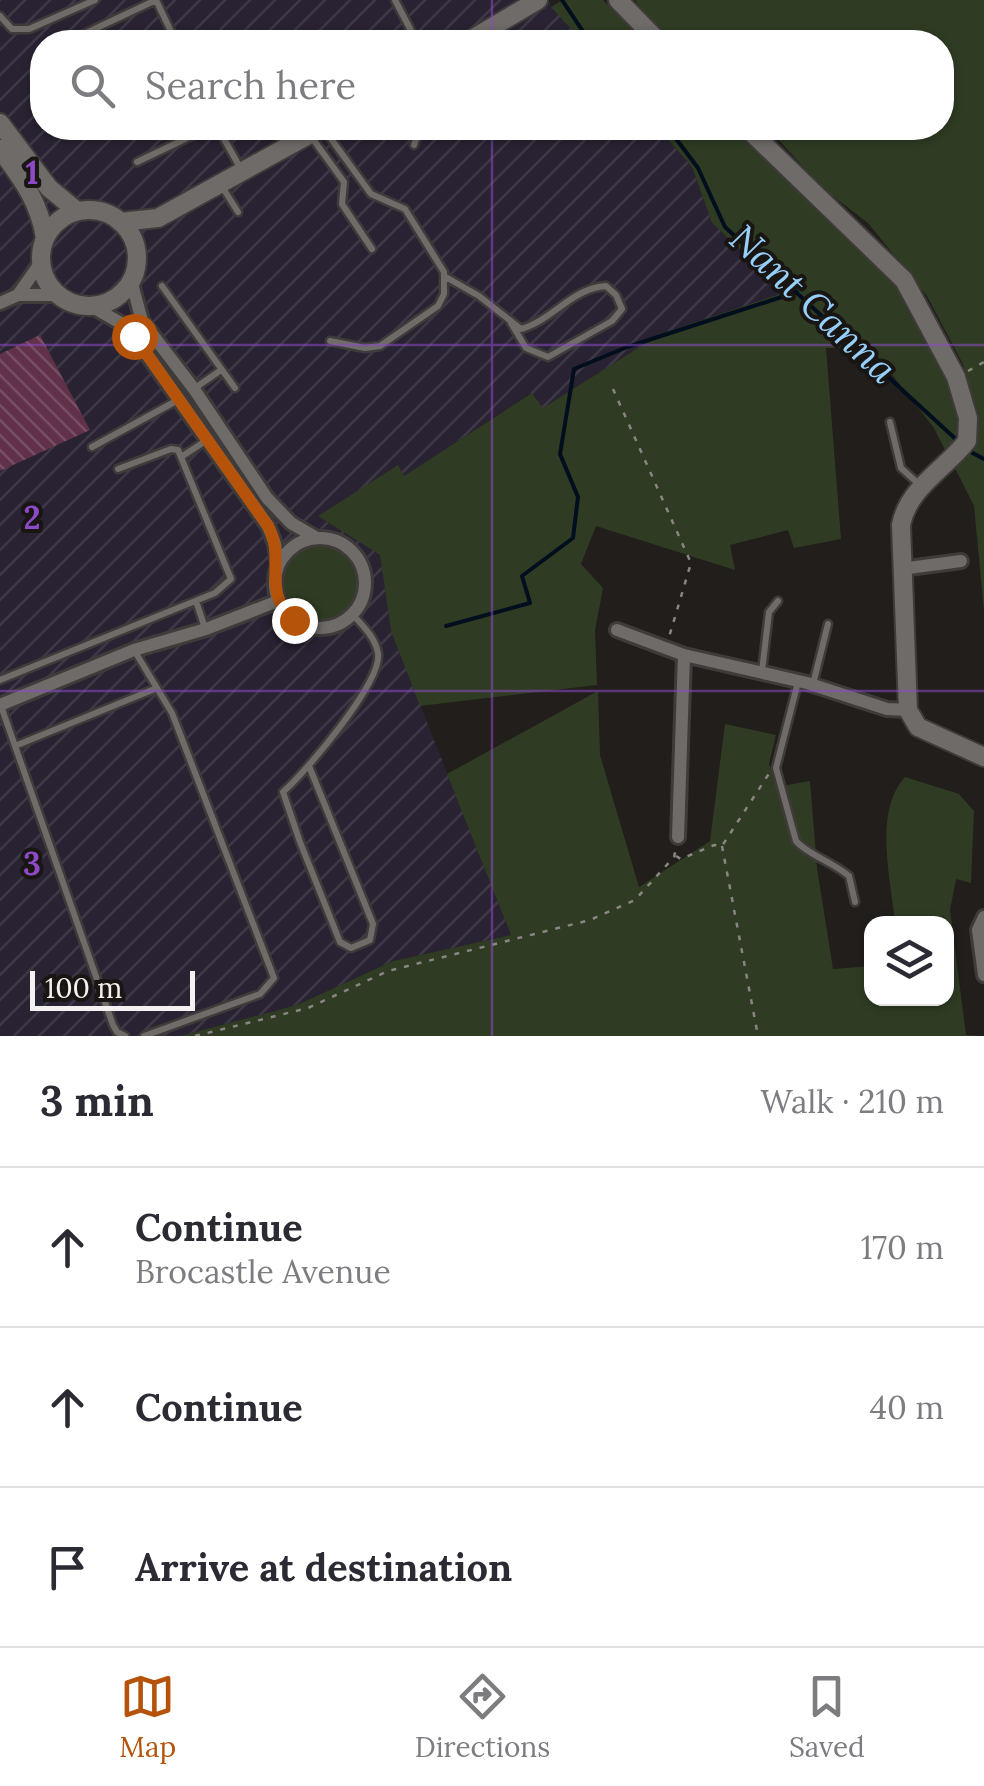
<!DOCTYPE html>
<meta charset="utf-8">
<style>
:root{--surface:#fff;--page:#f7f7f7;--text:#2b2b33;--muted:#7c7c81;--line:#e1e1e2;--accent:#b45309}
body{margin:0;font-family:Lora,serif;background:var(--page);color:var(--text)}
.controls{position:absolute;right:30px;bottom:30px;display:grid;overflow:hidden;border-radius:20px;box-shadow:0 2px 8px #0004}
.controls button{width:90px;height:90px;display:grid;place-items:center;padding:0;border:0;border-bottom:2px solid var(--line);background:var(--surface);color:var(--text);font:50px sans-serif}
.scale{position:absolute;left:30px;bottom:25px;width:165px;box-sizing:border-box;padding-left:10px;border:5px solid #f4f2f0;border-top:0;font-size:28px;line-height:35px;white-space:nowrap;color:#f4f2f0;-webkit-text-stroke:8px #181513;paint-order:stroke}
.stop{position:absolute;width:30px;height:30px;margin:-22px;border:8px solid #b45309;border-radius:50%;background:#fff}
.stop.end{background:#b45309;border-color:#fff;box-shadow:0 2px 10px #0008}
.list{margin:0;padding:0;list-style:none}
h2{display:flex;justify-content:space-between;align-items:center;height:130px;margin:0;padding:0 40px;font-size:42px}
h2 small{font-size:32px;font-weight:400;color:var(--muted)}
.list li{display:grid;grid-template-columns:65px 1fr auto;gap:30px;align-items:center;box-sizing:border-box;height:160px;padding:0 40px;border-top:2px solid var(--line)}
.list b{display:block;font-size:38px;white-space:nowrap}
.list p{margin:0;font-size:32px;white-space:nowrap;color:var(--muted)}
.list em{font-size:32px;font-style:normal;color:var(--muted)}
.icon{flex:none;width:55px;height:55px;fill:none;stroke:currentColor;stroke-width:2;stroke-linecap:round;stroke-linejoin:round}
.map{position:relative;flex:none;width:984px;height:1036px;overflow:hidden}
.search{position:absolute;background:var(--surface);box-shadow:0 2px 8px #0004;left:30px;right:30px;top:30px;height:110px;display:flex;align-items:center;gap:25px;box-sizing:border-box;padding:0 35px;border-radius:40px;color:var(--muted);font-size:38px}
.sheet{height:610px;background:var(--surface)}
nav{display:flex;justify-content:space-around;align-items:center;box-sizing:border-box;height:140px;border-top:2px solid var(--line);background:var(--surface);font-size:28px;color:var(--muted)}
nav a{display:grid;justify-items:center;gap:5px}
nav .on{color:var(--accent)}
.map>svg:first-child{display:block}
.industrial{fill:url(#industrial-furrows)}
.grass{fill:#2f3c23}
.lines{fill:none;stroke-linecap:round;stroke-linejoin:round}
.stream{stroke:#000e1d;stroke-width:4}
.building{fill:url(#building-back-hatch)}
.lane-casing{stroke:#3e3b3a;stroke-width:11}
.street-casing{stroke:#3e3b3a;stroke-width:18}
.secondary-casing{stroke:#3e3b3a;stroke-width:22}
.path{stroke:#888583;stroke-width:2.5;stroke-dasharray:5 8;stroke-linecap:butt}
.lane{stroke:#6f6b69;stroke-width:6}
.street{stroke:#6f6b69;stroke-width:12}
.secondary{stroke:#6f6b69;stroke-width:18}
.route{stroke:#b45309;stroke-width:12}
.grid{fill:none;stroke:#8d4ac6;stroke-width:2.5;stroke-opacity:0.55}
.labels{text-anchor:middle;stroke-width:8;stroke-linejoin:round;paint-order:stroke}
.water-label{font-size:38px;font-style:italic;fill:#96cff9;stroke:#181513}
.grid-label{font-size:32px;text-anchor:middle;font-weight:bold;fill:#8d4ac6;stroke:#181513;stroke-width:8;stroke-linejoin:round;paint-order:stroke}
</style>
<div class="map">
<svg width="984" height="1036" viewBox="0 0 984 1036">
<defs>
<pattern id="industrial-furrows" width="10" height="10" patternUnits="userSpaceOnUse" patternTransform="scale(2.5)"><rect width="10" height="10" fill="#292232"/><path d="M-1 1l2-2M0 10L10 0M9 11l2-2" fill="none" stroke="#3e3846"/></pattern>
<pattern id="building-back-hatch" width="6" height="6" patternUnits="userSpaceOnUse" patternTransform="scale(2.5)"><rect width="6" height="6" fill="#603149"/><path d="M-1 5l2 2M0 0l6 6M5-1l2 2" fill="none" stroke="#774f64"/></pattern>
</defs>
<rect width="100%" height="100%" fill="#211e1c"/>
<path class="industrial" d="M0 0H547L583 42H42V128H658L692 167 712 223 787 292 660 334 542 409 531 393 403 477 399 466 319 517 380 554 391 631 511 935 393 961 297 1005 180 1036H0Z"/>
<path class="grass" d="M562 0H603L646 42H583L551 7Z
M635 0H984V611L974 506 955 468 972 446 975 416 963 364 927 296 868 223 821 187 768 128H942V42H672L655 28Z
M658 128H740L867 250 907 296 962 406V437L947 454 934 428 871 348H826L841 539 794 548 788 530 730 545 735 570 596 526 581 564 603 588 595 630 597 685 420 706 391 631 380 555 318 516 398 465 404 476 532 393 543 408 660 334 786 292 712 223 692 167Z
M282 583a38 38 0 1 1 76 0a38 38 0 1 1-76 0Z
M598 691 600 755 639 887 710 841 725 724 776 735 769 764 776 787 810 781 817 868 833 969 871 966 872 998H946V924L895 923C891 880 873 812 905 777L959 794 974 811 971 883 956 879 950 910 966 1035 984 1036H180L297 1005 393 961 511 935 447 774Z"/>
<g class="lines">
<path class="stream" d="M562 0 590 42
M668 128 698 168 725 227 960 443
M967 450 984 459
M446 626 530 603 522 576 573 538 578 497 560 454 574 369 627 347 797 292"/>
</g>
<path class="building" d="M40 335 90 430 0 471V354Z"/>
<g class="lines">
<defs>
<path id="lane" d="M156 0 176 42
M395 0 417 42
M0 16 12 29H29L95 0
M67 42 156 0
M397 42 413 34
M42 56C31 70 34 82 42 96
M218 128 242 171
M324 129 371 194 405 209 444 272V294L438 306 380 346 365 348 330 341
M310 135 344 182 342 204 372 249
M414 145 420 128
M137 162 208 128
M221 185 238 212
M444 276 479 296 521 329C553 320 572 288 606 286L616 295 622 309 612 321 548 357 526 348 511 323
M162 286 235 388
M195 388 221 370
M890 422 901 468 921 486
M92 447 178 400
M181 457 207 440
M196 601 205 628
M134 650 172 713 274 978 260 994 144 1036
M762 671 769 612 778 601
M0 680 215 593 231 579 178 450 171 449 118 469
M798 682 776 768 796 841C808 855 833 862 849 876L855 902
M813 684 828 624
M1 706 113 1025 117 1032 125 1036
M15 746 157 688
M309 766 373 924 370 940 351 948 340 942 300 842 283 792C306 772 383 681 378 653 375 637 363 626 353 615"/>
<path id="street" d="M131 280 142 321 194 389 267 498 291 523 315 537
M18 295 41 262
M0 303 18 295H58
M91 306 124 325 134 336 268 526 275 544 278 565
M275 583a45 45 0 1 1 90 0a45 45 0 1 1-90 0Z
M901 569 961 561
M617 630 684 655 807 683 887 709 908 710
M0 705 134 650 206 629 278 601
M678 837 684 655
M984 917 978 930 984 975"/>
<path id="secondary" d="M618 0 659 42
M467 42 538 0
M0 123 49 188 77 211
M747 128 904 280 956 377 968 418 967 441C945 469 908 488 901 525L908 710 918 727 984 757
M0 149C22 179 39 201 45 238
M41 258a48 48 0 1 1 96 0a48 48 0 1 1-96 0Z
M120 222 158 218 321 128"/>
</defs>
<use href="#lane" class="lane-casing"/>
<use href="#street" class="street-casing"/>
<use href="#secondary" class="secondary-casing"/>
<path class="path" d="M968 371 984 362
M613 389 691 563 669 637
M722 846 758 1036
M676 856 681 859 714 845 722 846 770 772
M195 1036 308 1008 388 971 590 920 635 900 674 857 676 849"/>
<use href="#lane" class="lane"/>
<use href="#street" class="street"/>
<use href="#secondary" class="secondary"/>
</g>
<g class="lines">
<path class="route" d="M134 336 268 526C287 561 260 590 294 620"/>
</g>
<path class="grid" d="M492 0V42M492 128V1036M0 345H984M0 691H984"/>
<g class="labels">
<g class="water-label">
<text transform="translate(813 304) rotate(43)" y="13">Nant Canna</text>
</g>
</g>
<g class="grid-label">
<text x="32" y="184">1</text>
<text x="32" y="529">2</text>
<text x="32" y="875">3</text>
</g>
</svg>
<div class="controls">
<button><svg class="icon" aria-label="layers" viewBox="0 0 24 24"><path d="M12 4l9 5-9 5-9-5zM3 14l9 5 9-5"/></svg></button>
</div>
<div class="scale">100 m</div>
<div class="stop" style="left:134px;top:336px"></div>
<div class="stop end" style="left:294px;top:620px"></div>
<div class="search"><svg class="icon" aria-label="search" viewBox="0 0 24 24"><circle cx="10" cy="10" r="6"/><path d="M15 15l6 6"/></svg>Search here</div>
</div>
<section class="sheet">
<h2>3 min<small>Walk · 210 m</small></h2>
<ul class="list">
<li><svg class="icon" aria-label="ahead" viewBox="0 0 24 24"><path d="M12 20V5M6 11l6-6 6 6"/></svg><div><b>Continue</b><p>Brocastle Avenue</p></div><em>170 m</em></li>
<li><svg class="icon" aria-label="ahead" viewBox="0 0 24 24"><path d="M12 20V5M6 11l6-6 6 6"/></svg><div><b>Continue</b></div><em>40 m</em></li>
<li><svg class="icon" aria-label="arrive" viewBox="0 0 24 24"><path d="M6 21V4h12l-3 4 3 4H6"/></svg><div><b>Arrive at destination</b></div></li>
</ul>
</section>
<nav>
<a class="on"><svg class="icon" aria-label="map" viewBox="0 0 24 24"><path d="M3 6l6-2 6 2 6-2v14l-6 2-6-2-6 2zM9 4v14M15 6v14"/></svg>Map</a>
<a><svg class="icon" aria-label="directions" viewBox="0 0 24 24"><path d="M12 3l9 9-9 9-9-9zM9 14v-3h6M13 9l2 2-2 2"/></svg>Directions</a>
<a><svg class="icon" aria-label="saved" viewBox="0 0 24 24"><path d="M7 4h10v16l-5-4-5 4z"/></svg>Saved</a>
</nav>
